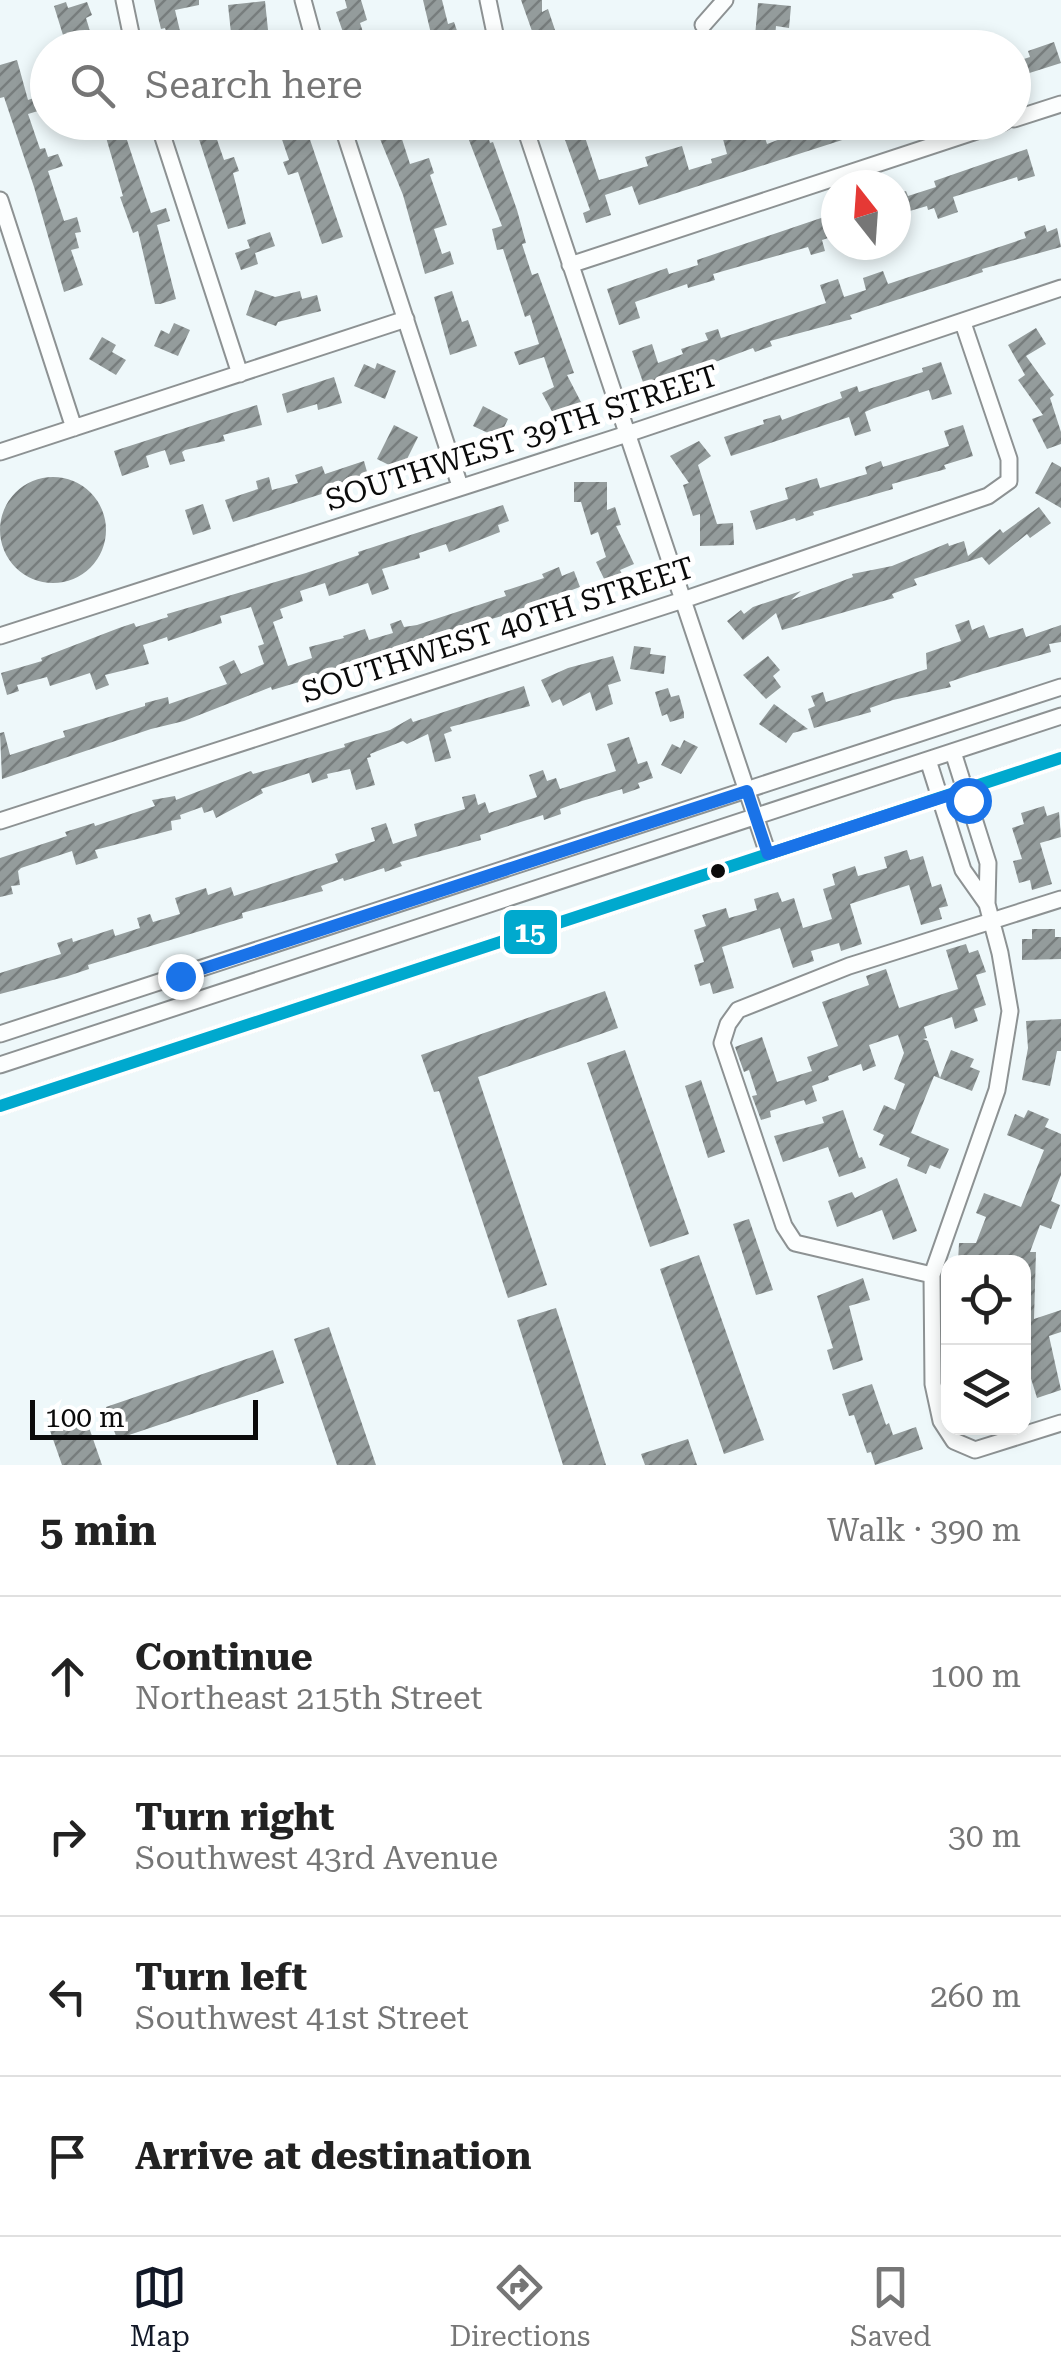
<!DOCTYPE html>
<meta charset="utf-8">
<style>
:root{--surface:#fff;--page:#f2f2f2;--text:#222;--muted:#767676;--line:#e0e0e0;--accent:#111827}
body{margin:0;font-family:"Roboto Serif",serif;background:var(--page);color:var(--text)}
.controls{position:absolute;right:30px;bottom:30px;display:grid;overflow:hidden;border-radius:20px;box-shadow:0 5px 15px #0003}
.controls button{width:90px;height:90px;display:grid;place-items:center;padding:0;border:0;border-bottom:2px solid var(--line);background:var(--surface);color:var(--text);font:50px sans-serif}
.compass{position:absolute;left:821px;top:170px;width:90px;height:90px;border-radius:50%;background:var(--surface);box-shadow:0 5px 15px #0003;rotate:343deg}
.scale{position:absolute;left:30px;bottom:25px;width:228px;box-sizing:border-box;padding-left:10px;border:5px solid #0b0b0b;border-top:0;font-size:28px;line-height:35px;white-space:nowrap;color:#0b0b0b;-webkit-text-stroke:8px #fff;paint-order:stroke}
.stop{position:absolute;width:30px;height:30px;margin:-22px;border:8px solid #1a73e8;border-radius:50%;background:#fff}
.stop.end{background:#1a73e8;border-color:#fff;box-shadow:0 2px 10px #0008}
.list{margin:0;padding:0;list-style:none}
h2{display:flex;justify-content:space-between;align-items:center;height:130px;margin:0;padding:0 40px;font-size:42px}
h2 small{font-size:32px;font-weight:400;color:var(--muted)}
.list li{display:grid;grid-template-columns:65px 1fr auto;gap:30px;align-items:center;box-sizing:border-box;height:160px;padding:0 40px;border-top:2px solid var(--line)}
.list b{display:block;font-size:38px;white-space:nowrap}
.list p{margin:0;font-size:32px;white-space:nowrap;color:var(--muted)}
.list em{font-size:32px;font-style:normal;color:var(--muted)}
.icon{flex:none;width:55px;height:55px;fill:none;stroke:currentColor;stroke-width:2;stroke-linecap:round;stroke-linejoin:round}
.map{position:relative;flex:none;width:1061px;height:1465px;overflow:hidden}
.search{position:absolute;background:var(--surface);box-shadow:0 5px 15px #0003;left:30px;right:30px;top:30px;height:110px;display:flex;align-items:center;gap:25px;box-sizing:border-box;padding:0 35px;border-radius:55px;color:var(--muted);font-size:38px}
.sheet{height:770px;background:var(--surface)}
nav{display:flex;justify-content:space-around;align-items:center;box-sizing:border-box;height:140px;border-top:2px solid var(--line);background:var(--surface);font-size:28px;color:var(--muted)}
nav a{display:grid;justify-items:center;gap:5px}
nav .on{color:var(--accent)}
.map>svg:first-child{display:block}
.building{fill:url(#building-hatch)}
.lines{fill:none;stroke-linecap:round;stroke-linejoin:round}
.minor-casing{stroke:#8d9293;stroke-width:19}
.minor{stroke:#fcfefe;stroke-width:15}
.bus-1-casing{stroke:#fff;stroke-width:20}
.bus-1{stroke:#00a9ce;stroke-width:12}
.route{stroke:#1a73e8;stroke-width:12}
.bus-dot{fill:#0b0b0b;stroke:#fff;stroke-width:4}
.labels{text-anchor:middle;stroke-width:10;stroke-linejoin:round;paint-order:stroke}
.street-label{font-size:30px;fill:#0b0b0b;stroke:#fff}
.line-badge{stroke:#fff;stroke-width:4}
.badge-label{font-size:28px;text-anchor:middle;font-weight:bold;fill:#fff}
</style>
<div class="map">
<svg width="1061" height="1465" viewBox="0 0 1061 1465">
<defs>
<pattern id="building-hatch" width="6" height="6" patternUnits="userSpaceOnUse" patternTransform="scale(2.5)"><rect width="6" height="6" fill="#949c9c"/><path d="M-1 1l2-2M0 6l6-6M5 7l2-2" fill="none" stroke="#777d7d"/></pattern>
</defs>
<rect width="100%" height="100%" fill="#eef8fa"/>
<path class="building" d="M154 0H199V5L175 10 184 48H172L165 28 161 29Z
M345 0H361L367 20 360 23 363 32 345 38 336 12 347 8Z
M423 0H442L448 24 454 22 463 48H410L432 38Z
M521 0H542V12L548 9 559 42 538 48Z
M265 1 268 30 231 33 228 5Z
M66 2 68 8 87 2 92 15 86 18 95 48H67L54 6Z
M758 3 791 6 789 28 776 26 775 38 755 36Z
M1054 42 1061 63 1014 78V62L1030 57 1028 51Z
M17 60 28 100 34 98 38 111 28 114 40 149 45 148 48 157 58 154 63 166 48 171 64 221 77 217 81 232 75 233 79 248 71 250 83 285 64 292 34 187 4 97 0 98V65Z
M117 122H121L151 213 166 208 170 221 157 225 176 299 160 304H155L138 231 133 233 120 197 123 196 103 127Z
M276 122H304L343 237 322 244 298 172 288 175 283 162 289 160Z
M462 122H484L490 143 493 142 517 210 526 243 522 244 532 275 538 273 574 373 567 375 583 406 556 419 542 393 554 387 544 357 519 365 514 352 539 344 530 315 525 317 503 249 497 250 492 229 502 226Z
M566 122H580L599 180 648 166 645 157 682 146 689 170 712 163 711 159 727 154 720 128 735 124 740 140 763 132 767 144 791 135 787 122H807L809 129 829 122H861L864 133 639 205 632 186 605 195 611 215 586 223 583 213 590 210 564 137 570 135Z
M213 128 224 160 234 157 239 171 233 173 246 224 228 229 197 133Z
M400 133 410 164 429 158 434 173 430 175 447 225 434 229 442 254 450 251 454 264 425 274 403 195 380 139Z
M1027 149 1035 176 1018 181 1017 177 953 197 958 212 938 219 934 208 928 210 927 206 896 215V195L906 191 908 196 936 187 934 181Z
M827 216 834 236 822 240 825 251 811 255 808 247 713 274 715 280 688 288 687 284 635 302 640 318 619 325 607 289 667 268 669 274 698 265 697 260Z
M1045 225 1047 232 1057 228 1061 247 982 269 983 272 850 315 852 319 770 341 772 346 755 352 753 348 645 388 632 351 652 344 658 363 683 354 681 349 708 340 705 333 718 329 721 338 826 303 820 285 838 279 844 297 866 290 863 278 883 271 888 284 1026 238 1024 232Z
M270 232 275 246 255 253 258 264 241 270 235 253 250 248 247 240Z
M255 290 275 297 300 291 302 299 317 295 321 311 278 322 276 326 246 315Z
M452 291 462 322 468 320 477 346 450 355 434 297Z
M174 323 190 330 178 356 154 346 161 330 169 334Z
M1036 328 1046 344 1026 356 1054 395 1050 398 1061 432V444L1047 449 1032 419 1043 415 1018 380 1025 375 1008 345Z
M102 337 116 345 112 352 126 360 116 375 89 359Z
M941 362 952 394 932 400 929 390 874 408 865 412 871 431 855 436 849 417 731 456 724 437 764 424 763 420 780 415 782 420 842 398 840 392 857 386 859 392 923 372 922 368Z
M377 363 396 371 385 399 354 386 364 364 375 369Z
M334 377 342 403 318 410 317 404 287 413 282 394Z
M257 405 262 425 223 435 225 441 185 450 182 452 185 461 170 465 165 450 146 456 149 467 122 476 114 451Z
M483 406 508 419 499 438 473 426Z
M394 425 418 437 401 471 377 459Z
M963 425 973 456 944 465 946 469 892 484 893 489 813 512 814 515 796 521 795 518 756 530 750 511 788 499 785 488 817 478 820 488 867 474 865 467 881 461 883 467 949 446 944 431Z
M699 441 711 456 698 465 717 524 733 523 734 545 700 546V514L693 516 683 485 689 483 670 456Z
M364 461 369 479 233 522 225 500 258 489 256 481 269 477 272 490 298 483 295 475 322 466 325 474Z
M1052 462 1061 467V508L1035 493Z
M0 530a53 53 0 1 1 106 0a53 53 0 1 1-106 0Z
M574 482H607V510L615 507 621 525 616 526 634 564 620 570 623 576 606 583 596 562 606 557 598 532 591 535 581 502H574Z
M203 504 211 529 193 535 185 510Z
M503 505 509 521 498 525 500 532 449 552 446 544 419 553 420 558 382 569 389 589 372 595 368 583 329 596 325 583 300 591 303 601 280 609 283 618 273 622 288 666 312 658 309 647 344 638 343 636 365 629 369 640 393 633 390 624 401 620 404 627 417 625 506 596 504 591 544 578 542 574 559 567 562 576 574 571 580 587 502 616 431 636 343 666V669L272 690 271 687 184 721 151 729 2 779 0 733 4 732 10 755 65 737 63 731 145 706V703L168 697 169 704 227 684 219 667 234 660 241 674 264 664 258 646 264 644 251 607 220 616 222 623 168 641 167 637 143 645 149 664 105 675 109 685 96 690 90 673 50 686 47 677 17 685 19 691 7 695 1 673 42 661 41 658 119 628 134 623 136 627 168 617 167 614 306 573 359 555 358 552Z
M1039 507 1051 523 1030 538 1027 534 989 565 982 557 914 579 917 585 892 594 894 598 782 630 776 613 743 640 727 621 741 610 744 614 753 607 801 591 791 600 853 577 852 574 892 566 948 543 949 546 964 541 968 556 1000 529 1003 533Z
M969 620 972 630 984 625 989 638 1023 628 1026 637 1061 625V642L1049 644 1051 652 973 674 949 682 951 687 893 700 870 708 871 712 814 728 808 709 815 706 811 696 823 692 826 702 927 669 926 653 961 641 955 625Z
M634 646 651 648 650 654 666 656 664 674 630 669Z
M613 656 621 681 608 685 613 704 596 711 590 692 563 706 560 699 552 703 541 680 568 668Z
M768 656 780 670 773 676 781 687 766 699 743 675Z
M524 686 530 706 450 727 452 731 444 734 451 758 435 762 428 734 407 744 403 741 370 754 371 757 367 758 375 785 356 790 350 769 327 774 328 778 312 783 309 773 261 789 263 793 216 818 213 810 204 813 202 807 180 815 181 819 171 821 172 830 95 850 98 858 76 865 72 851 21 868 18 871 20 885 11 886 13 894 0 897V858L67 836 65 832 94 823 95 826 155 806 152 800 175 796 176 800 251 771 253 774 345 747 344 744 390 730 411 718 413 722Z
M668 688 671 697 679 695 684 713V718L670 722 667 714 662 716 655 692Z
M774 704 808 729 793 733 786 743 759 724Z
M629 737 638 764 647 761 653 778 638 783 640 788 623 794 622 789 582 801 560 809 561 814 544 820 543 815 480 835 481 840 400 862 402 866 385 872 384 868 344 881 343 878 321 886 323 891 242 913 243 918 88 965 89 969 68 976 0 994V973L61 954 57 943 72 938 73 942 113 929 115 936 140 928 137 918 150 914 153 922 180 914 175 898 206 888 208 895 231 887 234 896 338 862 335 854 375 841 371 828 386 823 393 844 417 836 414 824 465 809 462 797 475 794 478 805 485 802 489 813 537 797 529 775 543 770 547 781 556 778 560 789 616 771 607 744Z
M684 740 698 747 681 774 661 765 672 744 680 748Z
M1044 806 1047 816 1059 812 1061 837 1040 843 1052 884 1032 890 1030 880 1019 883 1013 861 1022 859 1012 828 1024 824 1021 813Z
M907 850 910 860 923 856 932 887 941 884 948 906 939 908 942 919 921 925 909 885 850 904 862 944 841 951 839 943 811 951 814 961 793 968 780 928 722 947 734 988 713 994 710 983 700 986 694 965 704 962 694 930 706 926 702 915 726 908 729 918 757 910 754 899 778 892 782 902 794 898 803 928 832 919 823 889 835 885 832 874 855 866 858 876 887 868 884 857Z
M1032 929H1055V937H1061V959L1022 960V939H1032Z
M966 944 969 953 978 950 986 972 976 975 986 1005 974 1009 978 1021 955 1029 952 1017 924 1027 927 1038 923 1039 928 1041 940 1078 951 1050 974 1059 970 1067 980 1071 972 1091 934 1076 911 1133 949 1149 940 1169 930 1165 926 1174 907 1166 910 1158 879 1145 884 1135 873 1130 884 1105 895 1110 905 1084 894 1079 904 1053 898 1035 869 1045 876 1066 863 1071 861 1064 828 1076 829 1080 812 1086 817 1101 806 1105 804 1100 770 1111 771 1117 761 1120 752 1096 757 1095 749 1070 744 1072 735 1047 762 1037 777 1082 812 1071 807 1057 838 1046 822 1002 869 985 866 976 886 969 899 1008 958 989 946 950Z
M605 991 618 1028 478 1077 547 1285 508 1298 439 1091 434 1092 421 1055Z
M1061 1019V1051H1057L1050 1086 1022 1080 1028 1048 1026 1021Z
M625 1050 689 1234 650 1247 587 1063Z
M701 1080 725 1152 708 1158 685 1086Z
M843 1110 859 1158 862 1157 866 1168 839 1177 828 1147 783 1162 774 1136 824 1123 822 1117Z
M1028 1110 1049 1119 1045 1127 1061 1134V1175L1051 1201 1060 1205 1051 1229 1040 1225 1030 1252H1036L1034 1319 1061 1310V1332L1049 1336 1061 1390 1037 1398 1024 1356V1262H958L959 1243H976L986 1217 976 1213 984 1193 1021 1207 1044 1150 1007 1135 1015 1114 1024 1118Z
M897 1178 917 1231 893 1240 882 1210 837 1227 828 1201 852 1192 855 1198Z
M749 1219 773 1290 756 1295 733 1224Z
M699 1255 764 1440 724 1454 660 1269Z
M863 1278 870 1300 849 1306 863 1360 833 1370 827 1350 833 1348 817 1296Z
M556 1308 606 1465H563L517 1320Z
M329 1327 376 1465H337L294 1339Z
M273 1350 284 1383 117 1439 106 1407Z
M872 1384 886 1425 889 1423 893 1435 916 1427 923 1449 875 1465 871 1452 867 1453 854 1415 849 1416 842 1394Z
M83 1410 102 1465H62L47 1422Z
M688 1439 697 1465H645L641 1454Z"/>
<g class="lines">
<defs>
<path id="minor" d="M124 0 134 48
M303 0 316 48
M488 0 498 48
M703 25 725 0
M1014 119 1061 104
M158 122 240 374
M341 122 460 486
M523 122 768 854
M0 200 74 428
M570 265 1004 122
M0 452 406 319
M0 636 627 434 1061 288
M928 760 963 870 987 904 988 863 953 752
M0 821 683 600 988 496 1009 481V459L963 323
M987 904 1000 953 1010 1011 997 1090 932 1275 933 1384 941 1421 954 1441 975 1450 1061 1423
M0 1034 1061 687
M0 1065 1061 716
M0 1106 1061 758
M932 1275 795 1243 784 1226 722 1043 728 1024 738 1010 849 966 1061 899"/>
</defs>
<use href="#minor" class="minor-casing"/>
<use href="#minor" class="minor"/>
<defs>
<path id="bus-1" d="M0 1106 1061 758"/>
</defs>
<use href="#bus-1" class="bus-1-casing"/>
<use href="#bus-1" class="bus-1"/>
</g>
<g class="lines">
<path class="route" d="M180 976 747 791 768 854 965 790 968 800"/>
</g>
<circle class="bus-dot" cx="718" cy="871" r="9"/>
<g class="labels">
<g class="street-label">
<text transform="translate(522 438) rotate(-18)" y="10">SOUTHWEST 39TH STREET</text>
<text transform="translate(498 630) rotate(-18)" y="10">SOUTHWEST 40TH STREET</text>
</g>
</g>
<rect class="line-badge" x="502" y="908" width="57" height="48" rx="10" fill="#00a9ce"/>
<g class="badge-label">
<text x="530" y="942">15</text>
</g>
</svg>
<div class="controls">
<button><svg class="icon" aria-label="locate" viewBox="0 0 24 24"><circle cx="12" cy="12" r="6"/><path d="M12 2v4M12 18v4M2 12h4M18 12h4"/></svg></button>
<button><svg class="icon" aria-label="layers" viewBox="0 0 24 24"><path d="M12 4l9 5-9 5-9-5zM3 14l9 5 9-5"/></svg></button>
</div>
<svg class="compass" viewBox="-18 -18 36 36"><path d="M0-13l5 13h-10z" fill="#e53935"/><path d="M0 13l5-13h-10z" fill="#767676"/></svg>
<div class="scale">100 m</div>
<div class="stop" style="left:968px;top:800px"></div>
<div class="stop end" style="left:180px;top:976px"></div>
<div class="search"><svg class="icon" aria-label="search" viewBox="0 0 24 24"><circle cx="10" cy="10" r="6"/><path d="M15 15l6 6"/></svg>Search here</div>
</div>
<section class="sheet">
<h2>5 min<small>Walk · 390 m</small></h2>
<ul class="list">
<li><svg class="icon" aria-label="ahead" viewBox="0 0 24 24"><path d="M12 20V5M6 11l6-6 6 6"/></svg><div><b>Continue</b><p>Northeast 215th Street</p></div><em>100 m</em></li>
<li><svg class="icon" aria-label="right" viewBox="0 0 24 24"><path d="M7 20v-9h11M14 6l5 5-5 5"/></svg><div><b>Turn right</b><p>Southwest 43rd Avenue</p></div><em>30 m</em></li>
<li><svg class="icon" aria-label="left" viewBox="0 0 24 24"><path d="M17 20v-9H6M10 6l-5 5 5 5"/></svg><div><b>Turn left</b><p>Southwest 41st Street</p></div><em>260 m</em></li>
<li><svg class="icon" aria-label="arrive" viewBox="0 0 24 24"><path d="M6 21V4h12l-3 4 3 4H6"/></svg><div><b>Arrive at destination</b></div></li>
</ul>
</section>
<nav>
<a class="on"><svg class="icon" aria-label="map" viewBox="0 0 24 24"><path d="M3 6l6-2 6 2 6-2v14l-6 2-6-2-6 2zM9 4v14M15 6v14"/></svg>Map</a>
<a><svg class="icon" aria-label="directions" viewBox="0 0 24 24"><path d="M12 3l9 9-9 9-9-9zM9 14v-3h6M13 9l2 2-2 2"/></svg>Directions</a>
<a><svg class="icon" aria-label="saved" viewBox="0 0 24 24"><path d="M7 4h10v16l-5-4-5 4z"/></svg>Saved</a>
</nav>
